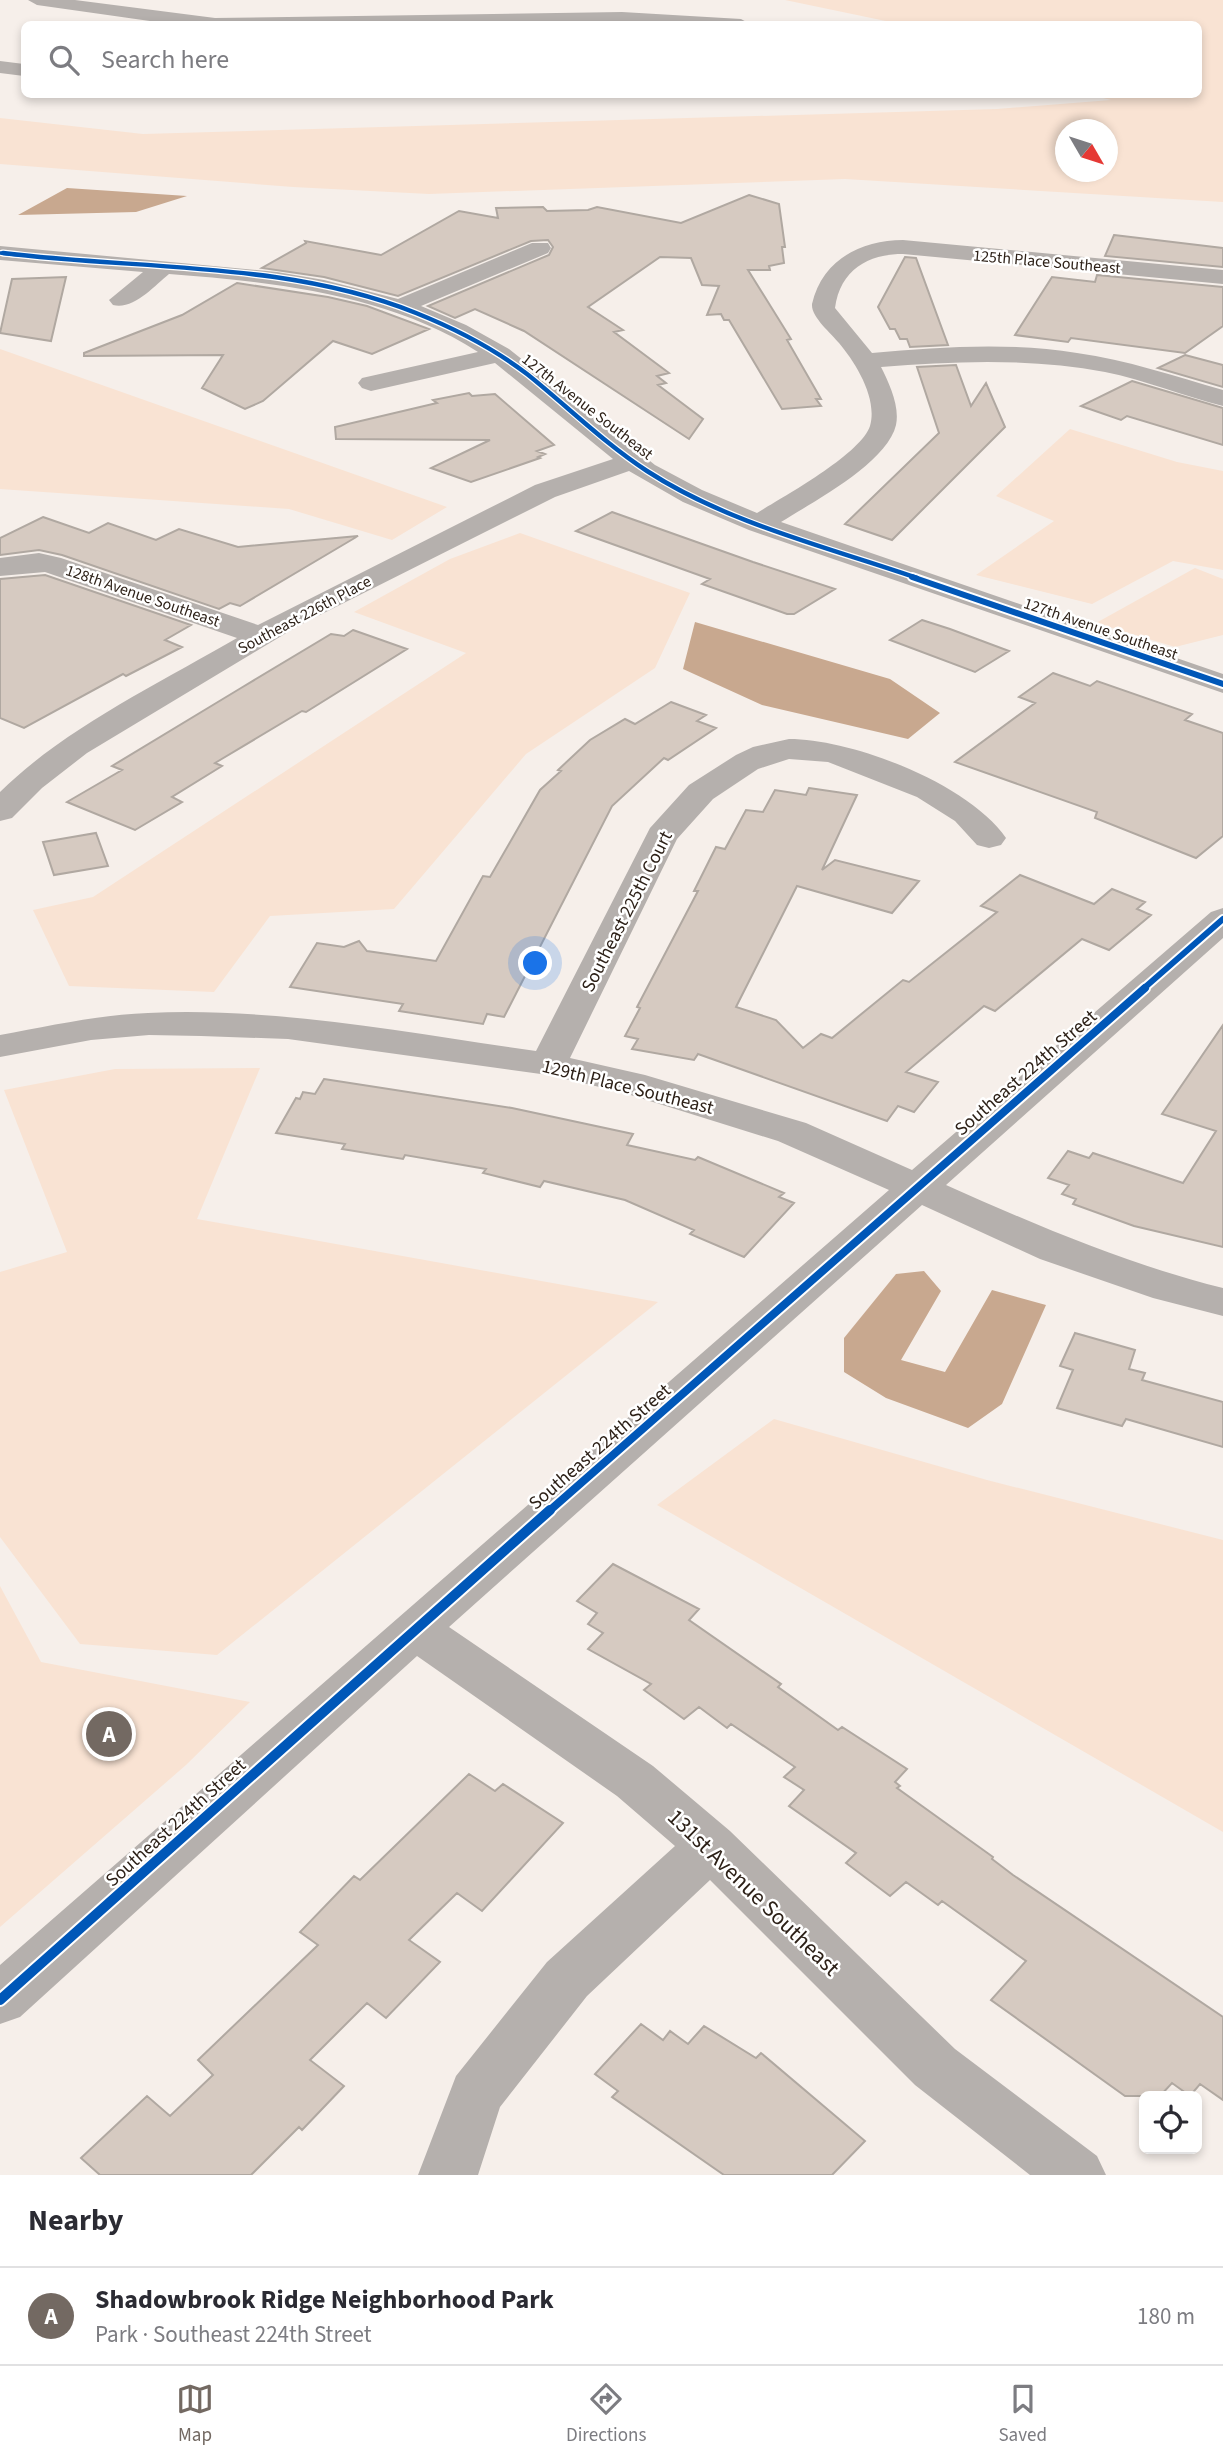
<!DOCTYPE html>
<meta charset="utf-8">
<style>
:root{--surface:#fff;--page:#f2f2f3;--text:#2b2b33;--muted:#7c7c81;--line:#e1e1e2;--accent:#736962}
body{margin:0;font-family:"Source Sans 3",sans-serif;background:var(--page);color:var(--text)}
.controls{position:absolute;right:21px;bottom:21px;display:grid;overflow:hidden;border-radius:10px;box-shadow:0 4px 10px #0003}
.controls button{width:63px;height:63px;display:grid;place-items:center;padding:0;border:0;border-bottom:2px solid var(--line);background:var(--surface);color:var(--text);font:35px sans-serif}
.compass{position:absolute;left:1055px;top:119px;width:63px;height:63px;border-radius:50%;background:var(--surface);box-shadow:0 4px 10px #0003;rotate:129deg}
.you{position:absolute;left:536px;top:964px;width:24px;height:24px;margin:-18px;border:5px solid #fff;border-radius:50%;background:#1a73e8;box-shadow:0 0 0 10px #1a73e833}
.badge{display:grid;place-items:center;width:46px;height:46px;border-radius:50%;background:var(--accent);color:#fff;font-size:23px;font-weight:700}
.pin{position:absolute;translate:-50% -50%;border:4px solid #fff;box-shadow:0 2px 7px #0006}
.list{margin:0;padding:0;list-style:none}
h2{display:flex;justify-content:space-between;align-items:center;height:91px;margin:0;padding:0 28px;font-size:30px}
h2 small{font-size:23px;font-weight:400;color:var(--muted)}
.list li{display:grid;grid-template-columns:46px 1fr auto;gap:21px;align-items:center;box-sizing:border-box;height:98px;padding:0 28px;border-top:2px solid var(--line)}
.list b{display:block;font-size:26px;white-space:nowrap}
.list p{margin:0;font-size:23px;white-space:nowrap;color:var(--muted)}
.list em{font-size:23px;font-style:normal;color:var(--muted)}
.icon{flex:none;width:38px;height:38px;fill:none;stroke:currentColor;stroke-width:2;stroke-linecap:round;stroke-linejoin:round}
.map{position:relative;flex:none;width:1223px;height:2175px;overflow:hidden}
.search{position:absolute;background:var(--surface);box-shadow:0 4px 10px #0003;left:21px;right:21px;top:21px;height:77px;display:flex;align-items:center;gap:18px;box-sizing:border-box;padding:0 24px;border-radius:10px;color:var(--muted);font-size:26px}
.sheet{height:189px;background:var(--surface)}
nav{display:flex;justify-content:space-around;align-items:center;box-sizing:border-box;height:98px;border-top:2px solid var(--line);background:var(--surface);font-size:19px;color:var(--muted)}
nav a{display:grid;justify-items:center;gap:4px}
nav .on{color:var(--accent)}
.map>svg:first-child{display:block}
.green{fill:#f9e3d3;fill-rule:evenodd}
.water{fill:#c8a88f}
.building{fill:#d6cac1;stroke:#b0a8a1;stroke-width:2}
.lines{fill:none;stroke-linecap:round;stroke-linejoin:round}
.minor{fill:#b5b0ad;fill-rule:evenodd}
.cycleway-far4-casing{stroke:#fff;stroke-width:6}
.cycleway-far3-casing{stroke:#fff;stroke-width:7}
.cycleway-far2-casing{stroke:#fff;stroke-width:10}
.cycleway-far1-casing{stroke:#fff;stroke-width:12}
.cycleway-casing{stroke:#fff;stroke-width:14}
.cycleway-far4{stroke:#0057b8;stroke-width:3.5}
.cycleway-far3{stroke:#0057b8;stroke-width:4.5}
.cycleway-far2{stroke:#0057b8;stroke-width:6}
.cycleway-far1{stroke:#0057b8;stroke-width:8}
.cycleway{stroke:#0057b8;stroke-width:10}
.labels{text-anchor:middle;stroke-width:5;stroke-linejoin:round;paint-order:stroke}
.far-street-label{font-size:16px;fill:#2d2118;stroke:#fff}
.street-label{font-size:19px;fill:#2d2118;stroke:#fff}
.near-street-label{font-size:23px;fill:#2d2118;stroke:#fff}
</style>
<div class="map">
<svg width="1223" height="2175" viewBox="0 0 1223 2175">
<rect width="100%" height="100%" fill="#f6efea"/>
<path class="green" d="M785 0H1223V202L845 179 429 194 293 187 0 164V118L143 134 997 109 1111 100 1091 95 1198 94V24H900ZM1066 130H1108V172H1066Z
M0 349 447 507 392 540 289 509 0 489Z
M1070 429 1177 462 1223 471V570L1173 561 1092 604 976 575 1054 521 996 496Z
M520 533 690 593 655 668 526 754 394 909 270 916 214 992 69 986 33 910 93 897 466 653 354 612 450 559Z
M1195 568 1223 579V635L1175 647 1096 623Z
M260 1068 197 1219 658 1302 217 1655 80 1644 0 1537V1272L67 1252 4 1090 115 1069Z
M774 1419 987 1480 1223 1540V1832L657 1505Z
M0 1586 41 1662 250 1702 186 1765 0 1927Z"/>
<path class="water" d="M67 188 187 196 136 212 18 215Z
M695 622 890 679 940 713 908 739 762 705 683 669Z
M924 1271 941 1291 901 1360 945 1372 992 1290 1046 1305 1002 1404 968 1428 886 1398 844 1372V1338L896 1274Z"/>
<path class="building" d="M749 195 779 204 785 247H782L784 263 769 266 770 270H748L791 339 787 340 821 399H816L821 406 782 409 729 320H724L721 314 707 315 719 286 702 285 691 258 660 257 588 307 623 330 614 332 669 373 657 376 666 383 658 385 703 419 689 439 524 331 475 309 455 318 428 306 549 255 553 247 548 240 531 241 398 296 324 277 262 268 306 243 305 241 381 255 459 211 498 218 496 208 543 207 547 211 588 210 597 207 681 223Z
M1114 235 1223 248V267L1105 256Z
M905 257 916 258 948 345 910 347 907 339H900L895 329H890L878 307Z
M1097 275 1223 287V326L1185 353 1071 338 1068 342 1015 335 1052 277 1095 282Z
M66 277 51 341 0 333 12 279Z
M237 283 328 297 367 306 429 329 372 354 333 341 263 401 245 409 202 388 223 355 84 356V353L182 315Z
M1185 355 1223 365V387L1158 368Z
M956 365 971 406 986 383 1005 427 892 540 845 524 939 433 917 367Z
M1132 381 1223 408V445L1127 416 1121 420 1081 406Z
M469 393 472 396 495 394 554 445 537 451 545 454 538 457 540 458 471 482 431 468 490 440 336 439 335 427 437 403 433 400Z
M612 512 753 562 835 589 794 614H787L702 584 710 579 576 531Z
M43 517 89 533 108 523 156 540 179 529 238 547 358 536 240 606 230 603 219 609 62 555 39 550 0 555V538Z
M45 575 191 625 165 640 182 647 126 676 123 674 24 728 0 718V579Z
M922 620 950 629 1009 651 975 672 890 640Z
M353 630 407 649 306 712 302 711 215 763 222 766 172 797 182 802 135 830 67 802 122 770 112 766 241 688 331 634 344 636Z
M1053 673 1090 686 1097 681 1192 714 1185 720 1223 733V836L1196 858 1095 818 1097 812 955 762 1035 703 1019 697Z
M671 702 706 715 697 721 716 728 668 760 664 758 612 806 504 1017 487 1014 483 1024 399 1011 403 1004 290 987 317 943 344 947 359 941 367 951 436 961 483 876 490 877 540 790 561 771 558 770 590 740 625 719 635 724Z
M809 788 857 795 822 870 835 860 919 881 892 913 797 886 736 1007 776 1020 803 1048 821 1034 832 1038 903 980 909 982 997 912 981 906 1020 875 1094 904 1112 889 1145 902 1137 909 1151 915 1109 950 1082 939 995 1011 984 1006 906 1072 938 1082 914 1112 898 1106 887 1121 698 1054 694 1060 632 1049 638 1039 625 1036 640 1008 637 1007 698 891H694L716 847 725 849 746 810 763 812 775 790 806 795Z
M96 833 108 866 54 875 43 842Z
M1223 1025V1247L1134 1226 1073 1204 1076 1199 1062 1194 1069 1185 1048 1178 1068 1151 1089 1158 1093 1153 1183 1183 1216 1131 1162 1114Z
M324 1079 512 1108 633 1134 627 1145 695 1160 698 1157 784 1193 779 1197 794 1203 744 1257 690 1234 694 1230 625 1200 544 1181 540 1187 483 1173 486 1169 405 1155 403 1159 342 1149 345 1144 276 1133 296 1098 300 1099 303 1092 315 1094Z
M1075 1333 1135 1350 1129 1369 1145 1373 1142 1380 1223 1402V1447L1126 1419 1122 1426 1057 1408 1073 1370 1060 1366Z
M613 1564 699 1609 689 1620 781 1684 778 1687 838 1730 842 1727 907 1769 895 1782 900 1786 897 1788 993 1857 992 1859 1013 1875 1223 2017V2100L1200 2084 1190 2096 1172 2083 1160 2096H1125L991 2000 1026 1961 942 1901 938 1905 906 1882 890 1896 846 1863 856 1853 789 1806 804 1790 784 1777 795 1767 731 1724 727 1728 699 1707 684 1719 644 1690 651 1684 588 1649 603 1633 588 1624 597 1613 577 1601Z
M469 1774 495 1791 503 1784 563 1823 482 1911 457 1893 409 1940 440 1962 386 2018 367 2003 310 2060 344 2086 302 2130 299 2127 251 2175H100L81 2158 147 2096 170 2116 213 2075 198 2060 318 1945 300 1932 354 1876 360 1880Z
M641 2024 663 2040 670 2031 688 2044 704 2026 756 2058 761 2053 865 2141 832 2175H724L612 2097 618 2091 595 2074Z"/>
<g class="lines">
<path class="minor" d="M28 0H75L215 18 622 12 741 19 750 24H171L37 5Z
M0 61 24 64V76L0 73Z
M903 240 1223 270V284L903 254C868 254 840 270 835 308L872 353C940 347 1009 342 1077 353 1127 360 1174 376 1223 390V406C1183 396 1145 380 1105 372 1031 358 956 361 881 367 889 383 900 406 896 425 887 463 813 502 781 522L1223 674V693L749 530 683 502 629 471 555 497 298 626 87 753 42 788 12 818 0 821V792C65 728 158 684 237 638L45 572 0 576V558L39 553 61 558 258 625 535 485 613 459 495 363 371 391 362 388 358 383 362 378 478 352C388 294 273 282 169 274 154 286 134 310 113 305L109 300 143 272 0 260V246L277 272 324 280 398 299 532 243H548L551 248 548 253 421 306 466 325 509 349 655 465 702 490 757 513C783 497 861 454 870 426 878 398 855 362 839 343 831 333 811 317 812 304 822 260 861 240 903 240Z
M789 739C853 739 969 784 1006 838L1001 845 989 848 977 845 955 821 917 797 828 762 789 759 758 769 713 799 677 839 570 1058 645 1075 806 1123 912 1170 1211 912 1223 908V938L946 1185C1036 1225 1126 1264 1223 1288V1316L1153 1298 1040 1259 922 1205 449 1627 653 1766 730 1831 955 2049 1097 2156 1106 2175H1030L915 2085 710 1880 587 1996 500 2107 478 2175H418L456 2076 547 1962 675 1846 617 1796 417 1656 20 2017 0 2024V1965L889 1190 778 1141 621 1092 548 1075 288 1039 201 1036 149 1035 91 1040 0 1057V1035C49 1026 98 1015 148 1013 278 1007 408 1033 536 1051L650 828 689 785 736 755 753 747Z"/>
<defs>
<path id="cycleway-far4" d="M0 253 19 255"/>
<path id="cycleway-far3" d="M3 253C140 270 286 261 416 313 456 329 493 348 527 374 567 406 604 443 647 471 727 523 827 547 917 578"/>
<path id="cycleway-far2" d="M912 577 1223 684
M1143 989 1223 919"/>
<path id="cycleway-far1" d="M548 1512 1145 988"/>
<path id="cycleway" d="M0 2000 550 1510"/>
</defs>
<use href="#cycleway-far4" class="cycleway-far4-casing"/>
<use href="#cycleway-far3" class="cycleway-far3-casing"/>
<use href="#cycleway-far2" class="cycleway-far2-casing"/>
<use href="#cycleway-far1" class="cycleway-far1-casing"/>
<use href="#cycleway" class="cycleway-casing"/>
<use href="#cycleway-far4" class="cycleway-far4"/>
<use href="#cycleway-far3" class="cycleway-far3"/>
<use href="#cycleway-far2" class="cycleway-far2"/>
<use href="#cycleway-far1" class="cycleway-far1"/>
<use href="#cycleway" class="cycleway"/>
</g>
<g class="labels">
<g class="far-street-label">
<text transform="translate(1047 261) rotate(5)" y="6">125th Place Southeast</text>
<text transform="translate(588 406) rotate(38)" y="6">127th Avenue Southeast</text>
<text transform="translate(143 595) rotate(19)" y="6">128th Avenue Southeast</text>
<text transform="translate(304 614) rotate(-28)" y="6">Southeast 226th Place</text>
<text transform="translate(1101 628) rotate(19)" y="6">127th Avenue Southeast</text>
</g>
<g class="street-label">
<text transform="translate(626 911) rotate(-63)" y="7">Southeast 225th Court</text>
<text transform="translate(1025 1072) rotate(-41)" y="7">Southeast 224th Street</text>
<text transform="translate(628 1086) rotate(14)" y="7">129th Place Southeast</text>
<text transform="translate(599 1446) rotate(-41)" y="7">Southeast 224th Street</text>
<text transform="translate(175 1822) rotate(-42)" y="7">Southeast 224th Street</text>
</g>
<g class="near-street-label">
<text transform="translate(754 1892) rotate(44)" y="8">131st Avenue Southeast</text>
</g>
</g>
</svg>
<div class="controls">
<button><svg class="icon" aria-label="locate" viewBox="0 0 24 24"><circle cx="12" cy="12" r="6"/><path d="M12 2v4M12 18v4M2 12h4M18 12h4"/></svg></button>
</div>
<svg class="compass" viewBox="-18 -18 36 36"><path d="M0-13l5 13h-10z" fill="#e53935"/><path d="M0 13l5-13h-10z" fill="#7c7c81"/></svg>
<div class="you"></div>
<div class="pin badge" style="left:109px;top:1734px">A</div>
<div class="search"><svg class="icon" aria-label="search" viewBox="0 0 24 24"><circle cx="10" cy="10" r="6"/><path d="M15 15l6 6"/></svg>Search here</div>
</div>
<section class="sheet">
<h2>Nearby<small></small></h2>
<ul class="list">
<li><span class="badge">A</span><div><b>Shadowbrook Ridge Neighborhood Park</b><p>Park · Southeast 224th Street</p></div><em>180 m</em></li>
</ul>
</section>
<nav>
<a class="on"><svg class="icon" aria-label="map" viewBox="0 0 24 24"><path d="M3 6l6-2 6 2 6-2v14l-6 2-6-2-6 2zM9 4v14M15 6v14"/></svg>Map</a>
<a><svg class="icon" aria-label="directions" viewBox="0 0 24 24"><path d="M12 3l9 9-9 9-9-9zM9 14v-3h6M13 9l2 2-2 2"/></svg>Directions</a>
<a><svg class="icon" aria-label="saved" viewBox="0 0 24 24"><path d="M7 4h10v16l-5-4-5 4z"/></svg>Saved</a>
</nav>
